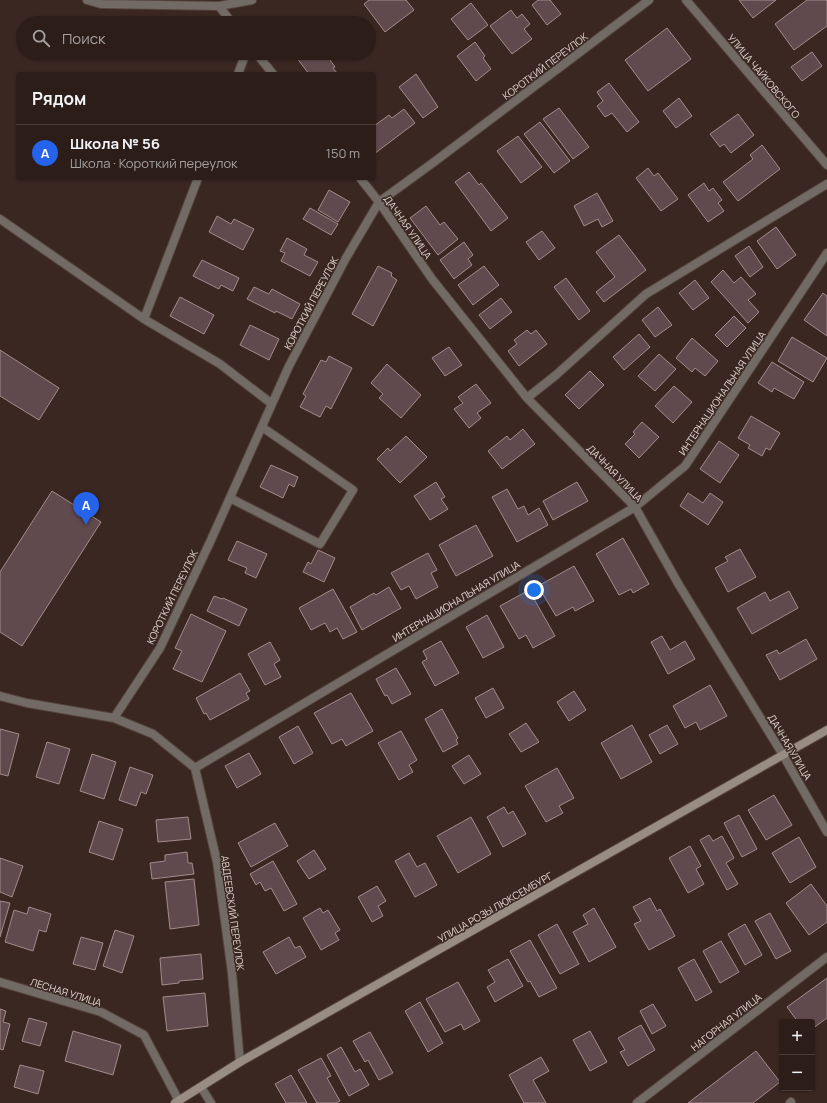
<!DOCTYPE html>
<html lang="ru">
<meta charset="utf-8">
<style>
:root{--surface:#2c1d19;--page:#382a26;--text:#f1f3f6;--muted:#a6a2a2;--line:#483b38;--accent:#2563eb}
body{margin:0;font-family:Manrope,sans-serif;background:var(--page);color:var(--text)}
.controls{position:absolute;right:12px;bottom:12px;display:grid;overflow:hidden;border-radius:4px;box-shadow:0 1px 3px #0004}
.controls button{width:36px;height:36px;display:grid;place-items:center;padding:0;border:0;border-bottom:1px solid var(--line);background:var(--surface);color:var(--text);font:20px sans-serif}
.you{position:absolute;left:534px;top:590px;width:14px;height:14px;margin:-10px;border:3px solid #fff;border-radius:50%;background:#1a73e8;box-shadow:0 0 0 6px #1a73e833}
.badge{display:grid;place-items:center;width:26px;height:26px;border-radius:50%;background:var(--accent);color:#fff;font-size:13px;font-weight:700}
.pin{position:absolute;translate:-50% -33px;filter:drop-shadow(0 1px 2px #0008)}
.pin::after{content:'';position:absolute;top:21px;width:14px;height:12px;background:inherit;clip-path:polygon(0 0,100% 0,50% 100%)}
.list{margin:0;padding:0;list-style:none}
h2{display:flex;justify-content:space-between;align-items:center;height:52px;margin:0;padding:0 16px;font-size:17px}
h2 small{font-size:13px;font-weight:400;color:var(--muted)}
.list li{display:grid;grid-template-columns:26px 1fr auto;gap:12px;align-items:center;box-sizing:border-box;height:56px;padding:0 16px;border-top:1px solid var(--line)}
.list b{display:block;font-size:15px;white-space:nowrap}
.list p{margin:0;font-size:13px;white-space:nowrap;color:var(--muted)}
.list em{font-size:13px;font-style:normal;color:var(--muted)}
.icon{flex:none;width:22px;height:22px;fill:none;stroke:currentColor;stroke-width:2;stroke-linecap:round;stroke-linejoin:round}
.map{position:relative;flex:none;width:827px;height:1103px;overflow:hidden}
.search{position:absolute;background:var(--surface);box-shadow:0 1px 3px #0004;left:16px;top:16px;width:360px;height:44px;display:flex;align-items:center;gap:10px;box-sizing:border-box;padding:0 14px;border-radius:22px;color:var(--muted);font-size:15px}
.panel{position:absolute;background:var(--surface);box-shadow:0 1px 3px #0004;left:16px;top:72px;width:360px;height:108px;border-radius:4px}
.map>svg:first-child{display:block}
.building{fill:#614a4d;stroke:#a48b8d}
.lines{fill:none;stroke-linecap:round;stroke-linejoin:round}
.lane-casing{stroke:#55433d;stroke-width:10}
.street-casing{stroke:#55433d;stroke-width:10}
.secondary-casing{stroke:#55433d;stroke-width:10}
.lane{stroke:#726a64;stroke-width:8}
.street{stroke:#726a64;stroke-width:8}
.secondary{stroke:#998d83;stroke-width:8}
.labels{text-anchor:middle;stroke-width:3;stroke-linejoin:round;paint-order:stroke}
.street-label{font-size:10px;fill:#e3d6d3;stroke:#3a2721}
</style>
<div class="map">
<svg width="827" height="1103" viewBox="0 0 827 1103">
<rect width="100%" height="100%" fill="#3a2721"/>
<path class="building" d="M369 0H406L414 10 385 32 364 4Z
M538 0H550L561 14 547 25 532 5Z
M739 0H776L753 18Z
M807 0H826L827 1V26L794 50 775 24Z
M471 3 488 25 468 40 451 19Z
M511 10 517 18 522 14 530 24 524 29 532 39 512 54 490 26Z
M667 28 691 59 648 91 625 60Z
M475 42 485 56 483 58 491 69 476 81 457 56Z
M812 52 822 66 802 81 791 67Z
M301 53H325L335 67 333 68 337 73 309 74 296 57Z
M416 74 438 107 423 118 399 87Z
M609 83 639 122 627 132 612 113 605 117 597 106 603 101 597 92Z
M679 98 692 116 676 128 663 111Z
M559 108 589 147 573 159 543 119Z
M404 109 415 123 374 154V126L389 115 392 118Z
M738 114 754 135 731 153 724 144 720 147 710 134Z
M540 122 570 161 554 173 524 134Z
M518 136 542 167 521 183 497 151Z
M762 145 780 169 738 201 723 182 753 159 750 155Z
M648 168 654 176 658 173 678 199 661 211 636 178Z
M469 172 479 185 481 183 508 218 491 231 455 182Z
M704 183 709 191 713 188 722 200 718 203 724 211 708 222 688 195Z
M329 190 350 202 338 222 318 210Z
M597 193 613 221 602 227 598 219 584 226 574 206Z
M426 206 440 225 444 222 458 239 438 255 410 218Z
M310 208 338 224 331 235 303 219Z
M217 216 231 224 234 219 254 229 243 250 209 232Z
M776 227 796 255 777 269 757 241Z
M542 231 555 248 539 260 526 242Z
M619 235 646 270 604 302 596 292 615 277 596 252Z
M287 238 307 249 304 255 318 262 310 276 281 261 285 253 280 251Z
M464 242 473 255 468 259 472 265 454 279 440 260Z
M749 246 763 267 750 277 735 256Z
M202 260 239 278 233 291 221 285 219 289 193 276Z
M378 266 392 273 391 276 397 280 373 326 352 314Z
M484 266 499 285 473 305 458 285Z
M723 270 734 283 741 277 756 294 748 300 759 312 748 323 711 282Z
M566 278 590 311 579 320 554 287Z
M695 280 709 298 693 310 679 293Z
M254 287 269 294 272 289 300 304 292 319 276 311 275 313 247 299Z
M823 293 827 296V336L804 320Z
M180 297 214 315 204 334 170 316Z
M501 298 512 312 490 329 479 315Z
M658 307 672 325 655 337 642 320Z
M734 316 746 328 727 347 715 335Z
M250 325 279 339 269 360 240 345Z
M527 330 531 334 536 330 547 344 519 366 508 351 517 344 514 340Z
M639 334 650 347 624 370 613 357Z
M792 337 827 358 813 382 778 361Z
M692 338 718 361 705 376 695 368 692 372 676 358Z
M449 347 462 365 445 376 432 358Z
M0 350 59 388 39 420 0 396Z
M659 354 676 369 655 391 638 376Z
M329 356 352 368 331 409 326 406 320 417 300 407 306 396 303 394 321 360 326 362Z
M772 362 804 382 794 399 774 388 772 392 758 383Z
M387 364 421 395 401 418 379 398 383 394 371 383Z
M590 371 604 385 579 409 565 395Z
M476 384 491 403 477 413 481 418 469 428 454 409 463 403 458 397Z
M674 386 692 402 673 423 655 406Z
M751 416 780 433 770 450 766 448 762 456 748 448 750 445 738 438Z
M642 422 659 437 639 458 625 444 635 434 633 432Z
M523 429 535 444 502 469 488 451 507 436 510 440Z
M406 436 427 457 400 483 377 459 388 448 390 451Z
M719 441 739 455 720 483 700 469Z
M271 465 298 477 294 487 289 484 283 498 260 487Z
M436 482 445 497 441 499 448 509 430 520 414 496Z
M577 482 588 501 553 520 543 501Z
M507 489 518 509 524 506 528 515 539 508 548 525 517 542 492 497Z
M52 491 101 522 22 646 0 632V572Z
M688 493 703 503 710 493 723 502 708 525 680 506Z
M476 525 493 556 456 576 439 545Z
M623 538 649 584 633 593 631 589 619 595 596 554Z
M237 541 267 554 256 578 245 573 247 568 228 560Z
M740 549 756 577 728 592 715 568 728 561 725 557Z
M318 550 335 558 324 582 303 572 308 562 311 564Z
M428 553 437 570 431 573 438 587 416 599 409 586 401 590 391 573Z
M574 566 594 601 575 611 573 607 556 616 538 586Z
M389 587 401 608 362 630 350 607 374 593 376 595Z
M333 589 357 632 343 639 337 628 330 632 325 623 311 630 299 608Z
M529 590 555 636 533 648 526 635 519 639 500 606Z
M789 591 798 608 752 634 737 608 765 592 770 601Z
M214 596 222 599 223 598 247 609 239 626 207 611Z
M191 614 226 631 202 682 173 669 182 651 175 648Z
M487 615 504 647 483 658 466 627Z
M662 636 670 650 685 641 695 659 668 674 651 642Z
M806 639 817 659 780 680 766 655 777 650 779 654Z
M441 641 459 673 435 686 422 662 427 659 423 651Z
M270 642 280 660 274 664 281 677 265 685 248 654Z
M396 668 411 694 392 704 387 695 385 696 376 679Z
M240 673 250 691 246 693 249 699 210 720 206 713 204 714 196 698Z
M710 685 727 716 700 730 696 722 685 728 673 706Z
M493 688 504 708 486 718 475 698Z
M574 691 586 710 569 721 557 702Z
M351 693 373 731 346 746 342 739 332 744 314 713Z
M442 709 458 738 456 740 458 744 443 752 425 719Z
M526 723 539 742 521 752 509 734Z
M632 725 652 762 621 779 601 743Z
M667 725 678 744 660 754 649 735Z
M298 726 313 753 294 764 279 737Z
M0 729 19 734 8 776 0 774Z
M401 731 417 760 409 765 413 772 399 780 378 743Z
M47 742 70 749 59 784 36 777Z
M249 753 261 774 237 788 225 766Z
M92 754 116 762 104 799 80 791Z
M469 755 481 774 464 784 452 766Z
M130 767 153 775 146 794 141 792 136 806 119 800Z
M557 768 574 798 559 806 563 813 546 822 525 786Z
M774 795 792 825 766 840 748 810Z
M504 807 508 814 513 811 526 834 503 847 487 817Z
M739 815 757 849 742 857 724 823Z
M188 817 191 839 158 842 156 820Z
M471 817 491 854 458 873 437 836Z
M99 821 123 829 113 860 89 852Z
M275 823 288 846 251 867 238 843Z
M709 835 713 841 722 836 734 858 726 863 738 884 727 890 700 840Z
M799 837 816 867 790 883 772 853Z
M690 846 701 866 696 869 704 884 688 893 669 858Z
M314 850 326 869 309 879 297 861Z
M187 852 188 863H192L194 874 152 879 150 863 165 861V855Z
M409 853 417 867 425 863 437 885 415 897 395 861Z
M0 858 23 866 12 897 0 892Z
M273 861 297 904 284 911 271 888 265 891 260 882 256 885 250 874Z
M194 879 199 925 170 929 165 882Z
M811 884 827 906V922L809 935 786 903Z
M377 886 386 901 378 906 383 916 372 922 358 897Z
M650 898 657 911 660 909 675 936 649 950 634 924 641 921 633 907Z
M0 901 10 903 0 937Z
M29 907 51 914 46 932 39 930 33 951 5 942 14 910 27 914Z
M320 908 323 913 328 910 340 930 335 933 339 940 321 950 303 918Z
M594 908 616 947 589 962 573 932 588 924 583 915Z
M770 913 791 951 776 959 755 921Z
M557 924 579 964 560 974 538 935Z
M745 924 762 955 745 965 728 934Z
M115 930 134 936 122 973 103 966Z
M81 937 103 943 95 970 73 964Z
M289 937 295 948 300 946 306 957 276 974 263 952Z
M530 940 557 988 539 997 530 981 528 982 510 951Z
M721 941 739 972 720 983 703 951Z
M201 954 203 979 179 981V983L162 985 160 958Z
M508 959 523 986 495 1002 487 987 495 982 488 970Z
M694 959 712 992 696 1001 678 968Z
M827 978V1018L812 1029V1022H798L787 1007Z
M458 982 480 1021 464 1030 461 1024 445 1032 426 999Z
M205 993 208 1026 167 1031 163 997Z
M420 1002 443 1043 428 1052 405 1011Z
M653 1004 666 1026 652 1034 640 1011Z
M0 1009 6 1011 3 1022 10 1024 3 1050 0 1049Z
M29 1018 47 1023 40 1046 22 1041Z
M641 1025 655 1050 628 1066 620 1052 625 1050 618 1038Z
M73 1031 121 1045 113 1075 65 1061Z
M590 1031 607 1062 590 1071 573 1040Z
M370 1032 393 1073 379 1080 368 1060 365 1062 353 1041Z
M341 1047 355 1072 360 1069 369 1085 349 1096 327 1055Z
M756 1051 780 1082 753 1103H688Z
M541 1057 549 1071 533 1080 546 1103H524L509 1075Z
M321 1058 331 1076 327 1078 340 1101 336 1103H317L298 1070Z
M20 1065 44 1071 38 1094 14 1087Z
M291 1075 307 1103H286L275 1084Z"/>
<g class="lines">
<defs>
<path id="lane" d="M87 0 101 4 219 6
M230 498 320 544 353 490 262 427
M790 1103 791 1102"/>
<path id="street" d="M686 0 827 165
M219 6 252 0
M219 6 232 23
M256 53 273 74
M238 74 246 53
M360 178 379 202 432 279 527 398 635 507 679 585 783 755 827 832
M0 219 144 319 220 364 272 404
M144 319 198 178
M527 398 556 375 646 294 827 184
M0 696 27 703 114 718 153 734 195 768 635 507 685 466 827 253
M114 718 160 648 211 540 289 366 346 258 379 202 434 162 649 0
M195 768 217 862 232 973 240 1062
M0 982 101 1012 144 1035 179 1101
M201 1087 211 1103
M637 1103 827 957"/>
<path id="secondary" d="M175 1103 240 1062 827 730"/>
</defs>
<use href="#lane" class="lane-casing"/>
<use href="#street" class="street-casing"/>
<use href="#secondary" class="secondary-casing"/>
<use href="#lane" class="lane"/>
<use href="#street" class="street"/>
<use href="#secondary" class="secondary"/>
</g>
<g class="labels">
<g class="street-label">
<text transform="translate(545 66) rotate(-37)" y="4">КОРОТКИЙ ПЕРЕУЛОК</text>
<text transform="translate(764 76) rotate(50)" y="4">УЛИЦА ЧАЙКОВСКОГО</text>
<text transform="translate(408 227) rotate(55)" y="4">ДАЧНАЯ УЛИЦА</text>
<text transform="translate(311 303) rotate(-62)" y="4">КОРОТКИЙ ПЕРЕУЛОК</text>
<text transform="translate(722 393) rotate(-56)" y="4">ИНТЕРНАЦИОНАЛЬНАЯ УЛИЦА</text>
<text transform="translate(615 473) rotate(46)" y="4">ДАЧНАЯ УЛИЦА</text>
<text transform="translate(172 597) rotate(-64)" y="4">КОРОТКИЙ ПЕРЕУЛОК</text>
<text transform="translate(456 601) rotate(-31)" y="4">ИНТЕРНАЦИОНАЛЬНАЯ УЛИЦА</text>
<text transform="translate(790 747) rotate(59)" y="4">ДАЧНАЯ УЛИЦА</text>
<text transform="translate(495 907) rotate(-30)" y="4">УЛИЦА РОЗЫ ЛЮКСЕМБУРГ</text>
<text transform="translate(233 913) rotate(82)" y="4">АВДЕЕВСКИЙ ПЕРЕУЛОК</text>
<text transform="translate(66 992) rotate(17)" y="4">ЛЕСНАЯ УЛИЦА</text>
<text transform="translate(726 1022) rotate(-38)" y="4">НАГОРНАЯ УЛИЦА</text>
</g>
</g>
</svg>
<div class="controls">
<button>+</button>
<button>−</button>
</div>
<div class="you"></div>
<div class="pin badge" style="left:86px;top:525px">A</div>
<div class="search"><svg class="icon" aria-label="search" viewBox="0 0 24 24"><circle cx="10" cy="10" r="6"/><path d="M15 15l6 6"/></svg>Поиск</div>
<section class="panel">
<h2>Рядом<small></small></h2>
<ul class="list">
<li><span class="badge">A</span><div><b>Школа № 56</b><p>Школа · Короткий переулок</p></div><em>150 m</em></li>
</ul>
</section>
</div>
